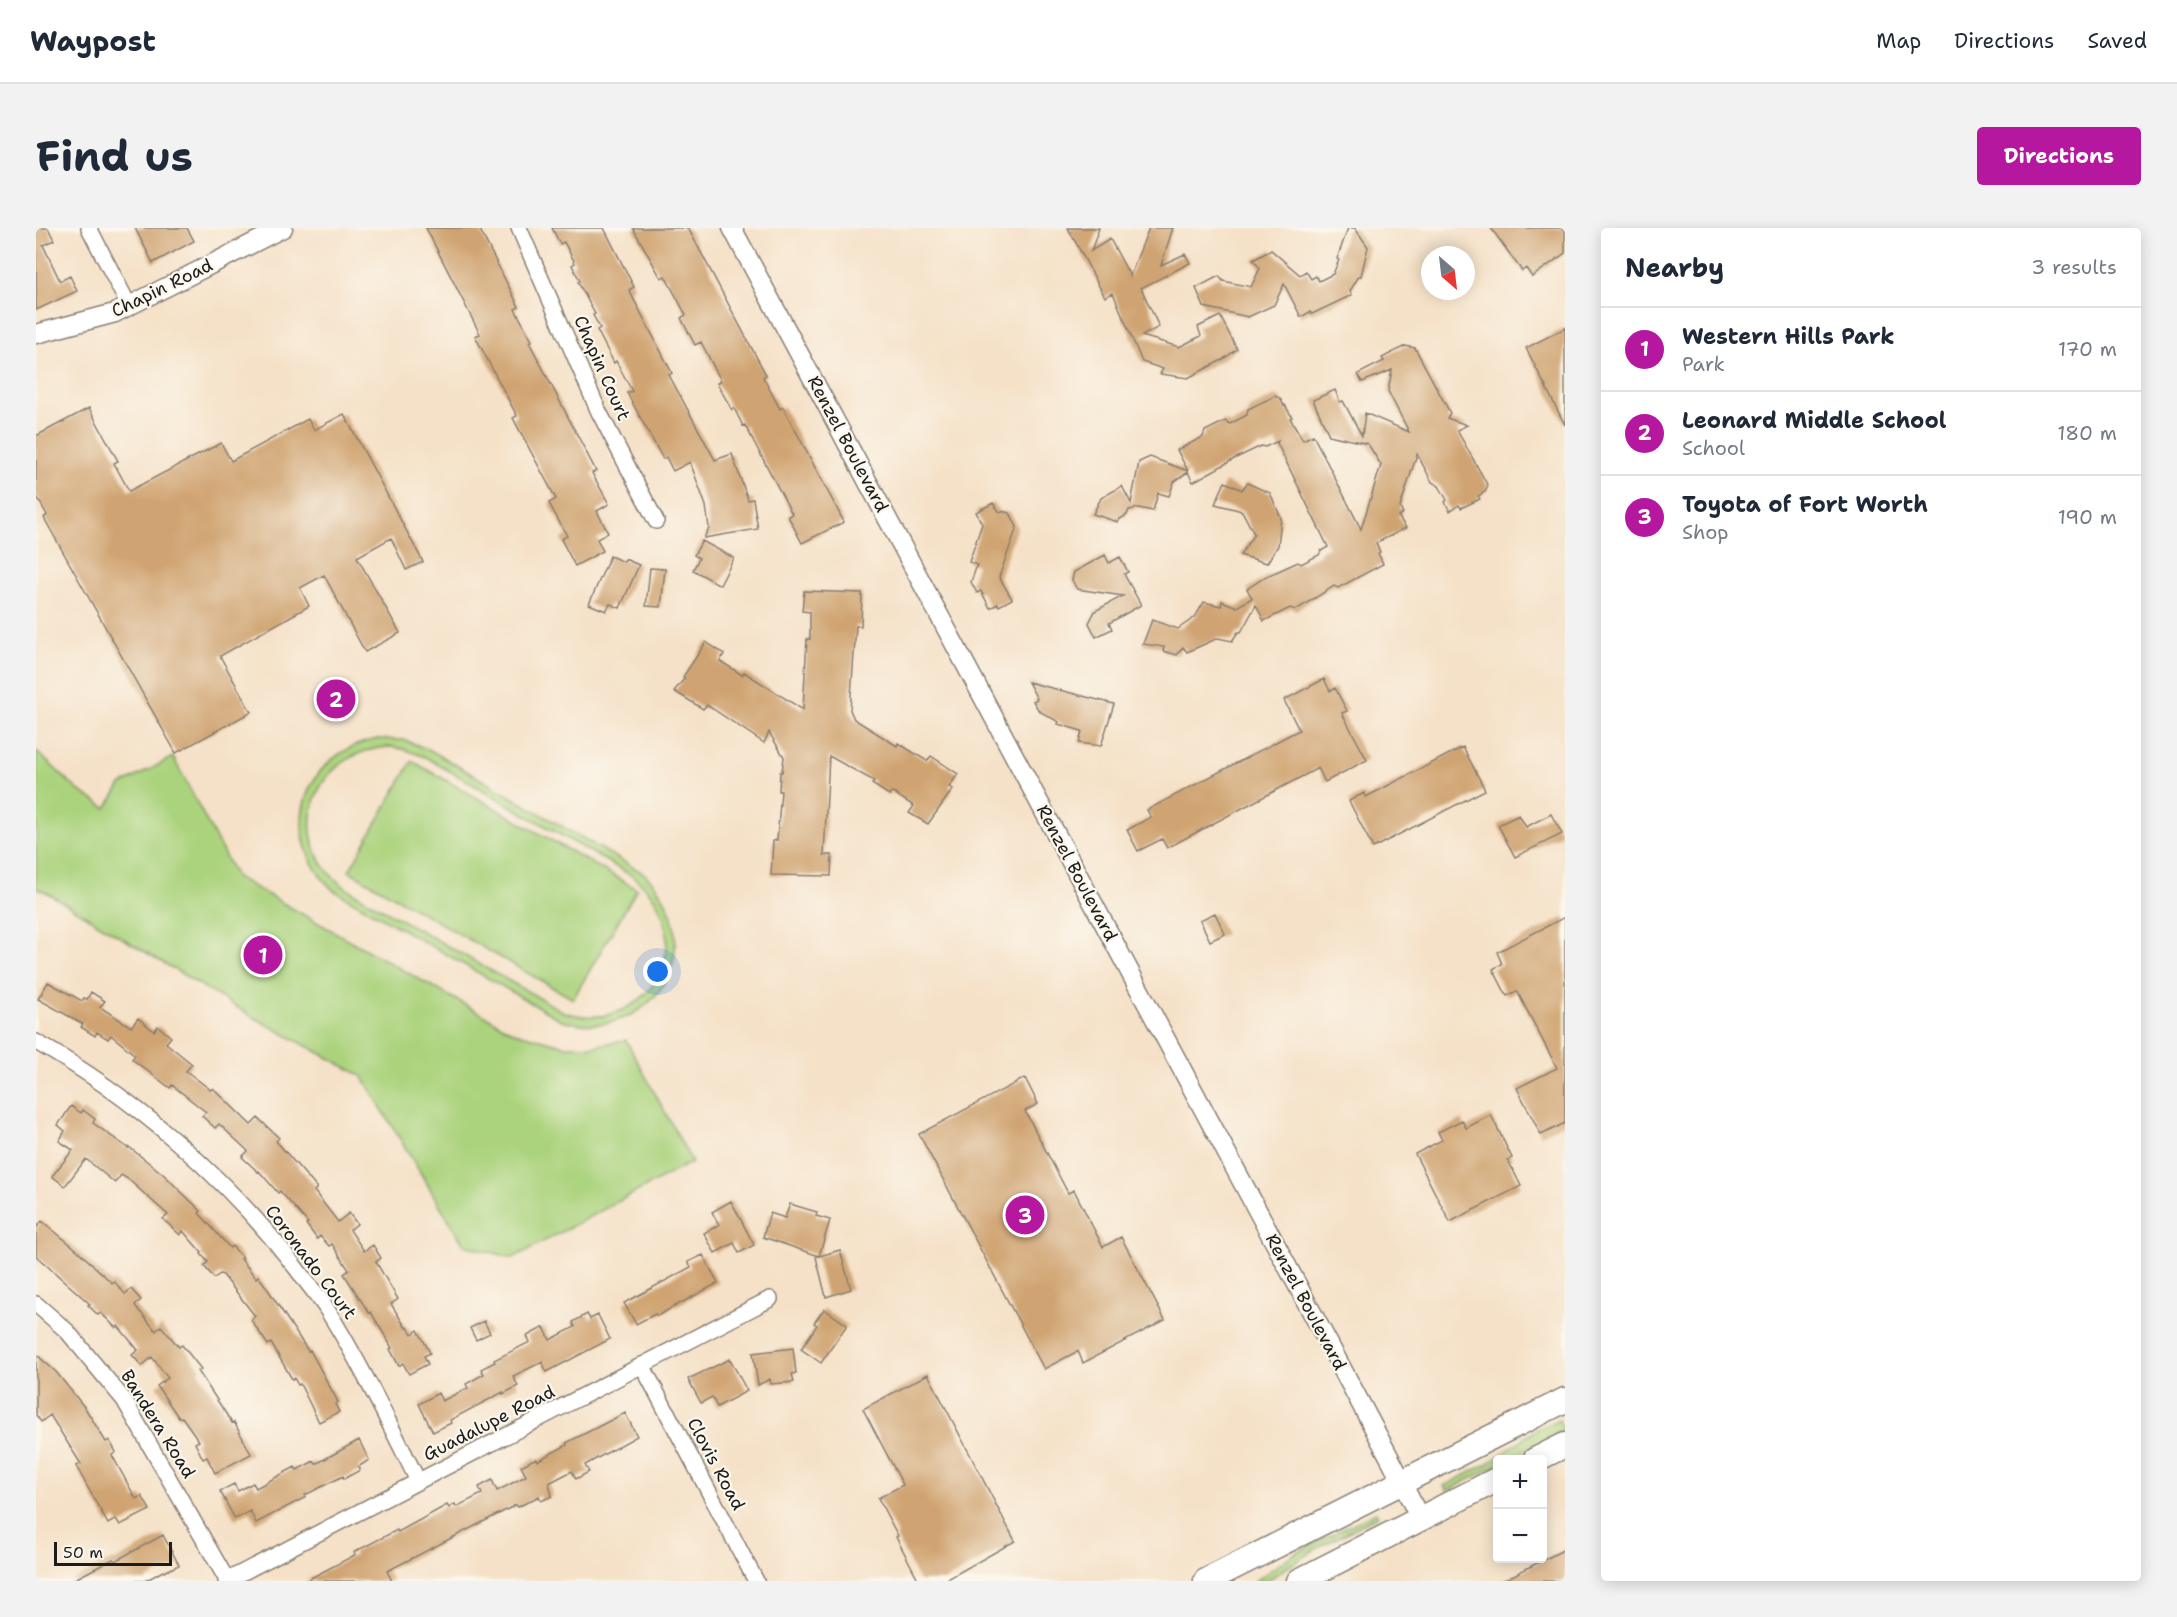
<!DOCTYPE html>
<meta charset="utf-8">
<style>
:root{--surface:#fff;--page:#f2f2f3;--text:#1f2937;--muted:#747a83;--line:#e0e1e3;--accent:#b5179e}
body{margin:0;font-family:"Shantell Sans",sans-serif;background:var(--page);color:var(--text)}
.controls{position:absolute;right:18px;bottom:18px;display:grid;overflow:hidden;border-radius:6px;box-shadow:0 3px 15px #0003}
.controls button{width:54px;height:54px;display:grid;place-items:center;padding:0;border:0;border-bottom:2px solid var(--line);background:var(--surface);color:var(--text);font:30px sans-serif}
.compass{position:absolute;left:1385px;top:18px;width:54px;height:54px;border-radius:50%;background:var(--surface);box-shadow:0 3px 15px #0003;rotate:152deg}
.scale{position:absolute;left:18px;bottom:15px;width:118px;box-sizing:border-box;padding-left:6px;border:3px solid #1c1c1c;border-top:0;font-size:16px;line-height:21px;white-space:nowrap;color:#1c1c1c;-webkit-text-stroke:4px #fbf7ec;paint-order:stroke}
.you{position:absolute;left:622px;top:744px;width:21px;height:21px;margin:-15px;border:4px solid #fff;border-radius:50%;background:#1a73e8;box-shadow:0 0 0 9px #1a73e833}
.badge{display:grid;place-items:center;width:39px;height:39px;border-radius:50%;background:var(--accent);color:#fff;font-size:20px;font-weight:700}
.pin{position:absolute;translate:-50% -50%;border:3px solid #fff;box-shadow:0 2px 6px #0006}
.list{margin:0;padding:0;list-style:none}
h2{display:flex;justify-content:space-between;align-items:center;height:78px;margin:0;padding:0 24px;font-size:26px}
h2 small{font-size:20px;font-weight:400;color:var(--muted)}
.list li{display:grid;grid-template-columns:39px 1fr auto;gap:18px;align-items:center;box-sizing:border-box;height:84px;padding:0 24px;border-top:2px solid var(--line)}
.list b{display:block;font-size:22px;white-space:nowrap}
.list p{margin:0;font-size:20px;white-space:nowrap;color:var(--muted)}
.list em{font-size:20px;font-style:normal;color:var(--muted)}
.map{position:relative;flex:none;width:1529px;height:1353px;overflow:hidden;border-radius:6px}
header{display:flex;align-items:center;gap:36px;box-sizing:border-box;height:84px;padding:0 30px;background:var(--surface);border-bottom:2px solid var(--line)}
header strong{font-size:28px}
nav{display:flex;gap:33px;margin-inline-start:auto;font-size:21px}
.intro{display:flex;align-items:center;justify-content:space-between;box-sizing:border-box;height:144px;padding:0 36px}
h1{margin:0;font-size:42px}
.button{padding:15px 27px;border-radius:6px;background:var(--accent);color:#fff;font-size:21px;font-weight:700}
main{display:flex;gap:36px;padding:0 36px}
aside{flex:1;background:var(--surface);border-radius:6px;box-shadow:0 3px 15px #0003}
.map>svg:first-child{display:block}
.green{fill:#abd37d;stroke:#64784c;stroke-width:1.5;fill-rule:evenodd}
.building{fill:#d0a472}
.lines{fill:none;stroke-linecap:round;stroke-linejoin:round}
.minor-casing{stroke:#887e72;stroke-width:18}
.tertiary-casing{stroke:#887e72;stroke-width:21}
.primary-casing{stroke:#887e72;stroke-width:27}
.minor{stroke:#fff;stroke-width:15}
.tertiary{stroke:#fff;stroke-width:18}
.primary{stroke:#fff;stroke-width:24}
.labels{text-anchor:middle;stroke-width:4.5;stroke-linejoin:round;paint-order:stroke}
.street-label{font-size:18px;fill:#1c1c1c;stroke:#fbf7ec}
</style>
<header>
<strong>Waypost</strong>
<nav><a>Map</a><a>Directions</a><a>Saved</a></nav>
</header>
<div class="intro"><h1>Find us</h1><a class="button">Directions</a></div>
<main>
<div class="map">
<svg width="1529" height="1353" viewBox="0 0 1529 1353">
<rect width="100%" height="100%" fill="#fbf7ec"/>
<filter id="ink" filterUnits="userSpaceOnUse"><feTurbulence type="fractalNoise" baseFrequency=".0167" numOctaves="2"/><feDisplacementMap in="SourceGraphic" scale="12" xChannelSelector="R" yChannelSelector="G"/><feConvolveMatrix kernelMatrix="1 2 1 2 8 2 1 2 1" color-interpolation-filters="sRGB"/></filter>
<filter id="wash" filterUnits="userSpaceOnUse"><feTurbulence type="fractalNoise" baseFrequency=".008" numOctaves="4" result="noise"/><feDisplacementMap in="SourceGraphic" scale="24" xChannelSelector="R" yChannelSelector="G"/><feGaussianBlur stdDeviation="1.35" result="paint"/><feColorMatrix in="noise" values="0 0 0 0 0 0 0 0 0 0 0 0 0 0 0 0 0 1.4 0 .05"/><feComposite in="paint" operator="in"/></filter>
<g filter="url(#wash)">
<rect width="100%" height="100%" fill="#f5e1c7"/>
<path class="green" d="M342 511 368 512 394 522 609 646C679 714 619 819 525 792L297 662C240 608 265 525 342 511ZM355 519 367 521 389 529 593 646C671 699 618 812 528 784L313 662C244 616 274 522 355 519Z
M0 523 42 562 70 580 85 557 137 529 200 649 478 804 530 818H558L590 812 656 934 477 1030 428 1017 326 848 217 789 10 664 0 660Z
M376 533 601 661 537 771 313 643Z
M1523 1192 1528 1203 1472 1231 1462 1232 1461 1237 1411 1263 1408 1258 1453 1235 1501 1201Z
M1340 1284 1342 1288 1278 1322 1230 1353H1219L1258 1326Z"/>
<g id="blocks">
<path class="building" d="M0 0H12L18 12 7 17 24 53 34 48 41 63 0 82Z
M99 0H151L158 13 117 35Z
M390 0H443L483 79 479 81 496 113 493 114 560 243 556 245 573 276 561 283 572 305 561 311 567 323 539 338 525 311 531 308 513 275 520 271 477 190 481 188 439 108 444 106Z
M516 0H568L598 59 593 62 636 145 633 147 679 232 696 226 712 272 717 271 722 301 668 310 673 300 670 278 654 234 637 243 630 229 627 231 591 165 596 163 580 133 578 135 561 102 564 100 557 87 559 86 542 54 544 53 536 37 539 35 528 14 524 16Z
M597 0H652L730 147 727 149 744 181 747 179 808 294 766 315 752 288 756 286 709 197 707 198 698 180 696 182 681 155 685 153 665 114 659 117 645 90 650 87 629 48 625 50Z
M1032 0H1063L1055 23 1074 11 1094 48 1113 0H1137L1125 37 1149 26 1154 35 1105 60 1123 99 1106 108 1143 119 1165 108 1162 99 1184 88 1201 121 1186 132 1152 150 1124 146 1127 141 1106 134 1077 65 1069 69Z
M1312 0H1319L1332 19 1325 48H1323L1314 63 1316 67 1276 86 1274 84 1265 89 1248 56 1238 77 1212 89 1168 79 1160 60 1183 48 1187 53 1215 59 1224 40 1217 32 1235 22 1264 47 1270 43 1275 51 1280 48 1283 53 1297 46 1303 32 1301 31Z
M1455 0H1529V25L1496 49 1490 40 1486 43Z
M1529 100V197L1490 120Z
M1369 118 1379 120 1414 185 1411 190 1431 197 1421 202 1452 258 1449 264 1442 268 1444 271 1425 280 1423 277 1414 283 1409 274 1411 272 1403 258 1396 254 1381 226 1364 280 1367 285 1362 288 1370 300 1340 315 1344 324 1342 325 1347 336 1302 360 1298 358 1260 382 1254 380 1228 393 1220 377 1205 404H1202L1196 413 1182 410 1151 424 1147 419 1141 427 1127 423 1128 419 1107 416 1116 392 1142 401 1159 389 1168 374 1185 378 1186 373 1201 379 1216 370 1211 361 1229 349 1262 334 1265 336 1283 327 1285 323 1292 319 1241 215 1242 213 1229 219 1225 218 1200 230 1157 254 1152 244 1138 254 1133 268 1122 265 1117 283 1103 280 1093 282 1091 287 1084 291 1082 294 1057 286 1065 270 1086 258 1095 275 1103 234 1114 229 1152 243 1141 222 1167 209 1169 203 1189 193 1194 196 1211 187 1212 181 1239 168 1244 170 1248 178 1249 177 1256 189 1254 190 1267 212 1277 207 1325 301 1345 237 1332 216 1293 207 1277 172 1299 162 1304 174 1307 173 1326 208 1329 185 1373 204 1352 163 1356 142 1326 154 1322 146 1348 133 1346 130Z
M53 180 82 233 78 235 93 263 185 215 195 233 272 191 278 202 308 186 387 334 370 342 355 310 321 329 364 405 329 424 288 347 264 360 273 378 184 428 215 484 140 525 8 290 11 287 0 267V208Z
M1189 254 1206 262 1211 255 1234 265 1245 290 1242 318 1231 335 1204 327 1218 306 1206 283 1179 276Z
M957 275 963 283 974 285 981 299 963 349 976 371 963 378 962 376 954 380 945 363 941 365 935 354 941 337 933 334 946 296 940 284Z
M666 313 698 330 684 357 657 342 663 330 658 327Z
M1069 327 1073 335 1084 329 1092 344 1088 346 1105 377 1073 395 1076 401 1060 409 1053 395 1059 383 1087 368 1041 361 1036 352 1038 344Z
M574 328 588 334 589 331 603 337 584 380 574 376 570 383 553 376Z
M614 340 629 341 625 379 610 378Z
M768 363 826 365 825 398H820L814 482 818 491 861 518 862 515 891 533 895 528 922 546 913 559 917 561 892 596 873 585 878 578 856 564 853 567 836 556 838 553 793 528 788 627H796L795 648 735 647 737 613 741 612 745 563H743L744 544H746L748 529 733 504 728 515 671 477 667 481 638 463 649 450 647 449 670 414 688 426 684 433 706 447 708 444 767 482 771 411H774V384L766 383Z
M1288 451 1294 463 1299 460 1311 483 1306 485 1331 532 1289 554 1282 540 1131 620 1126 611 1102 623 1091 602 1115 589 1111 582 1263 502 1248 472Z
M992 454 1078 476 1065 518 1043 515 1046 503 1022 496 1023 494 1003 483 997 473 1001 471Z
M1427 519 1449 562 1337 620 1313 573 1328 565 1330 569Z
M1515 586 1526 606 1479 629 1462 597 1483 587 1490 599Z
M1179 685 1189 706 1174 713 1164 692Z
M1529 689V895L1505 907 1481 860 1521 840 1481 763 1471 768 1457 741 1466 736 1461 724Z
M12 754 46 773 48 770 51 771 55 764 69 773 64 779 95 799 102 790 118 803 122 798 135 809 130 815 156 836 150 843 175 862 177 860 215 897 222 890 243 910 240 913 281 960 278 963 302 994 313 985 321 996 314 1002 328 1023 337 1017 345 1030 340 1034 362 1071 355 1076 370 1100 372 1099 376 1106 382 1102 394 1125 388 1128 392 1136 373 1146 367 1135 363 1138 354 1121 356 1120 335 1084 333 1085 308 1046 313 1042 296 1016 293 1018 284 1008 281 1011 270 996 272 995 244 963 242 965 223 943 222 944 206 929 212 923 183 896 179 900 166 888 170 884 136 857 134 860 96 831 99 827 75 807 72 811 61 804 59 808 45 799 47 796 2 771Z
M989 850 1002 876 989 883 1032 965 1038 962 1067 1019 1085 1009 1129 1092 1047 1135 1042 1123 1008 1141 883 906Z
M35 878 45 885 47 882 59 891 57 895 92 920 93 919 127 946 165 983 163 985 194 1020 196 1018 207 1030 205 1031 220 1050 222 1048 229 1057 272 1123 274 1122 302 1174 299 1176 303 1184 283 1194 264 1156 262 1157 258 1150 256 1151 235 1115 232 1117 215 1092 219 1088 187 1047 184 1046 178 1050 168 1038 172 1034 165 1026 166 1025 147 1003 144 1007 127 991 132 987 92 951 85 947 79 955 50 931 29 958 16 948 37 922 23 913 29 903 22 897Z
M1455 887 1476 930 1472 932 1485 958 1414 994 1379 926 1406 912 1402 904 1426 892 1430 900Z
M695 973 718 1017 703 1025 698 1015 679 1025 668 1005 683 997 676 984Z
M754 976 781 984 780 988 794 992 783 1028 727 1009 734 985 749 990Z
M6 993 40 1021 76 1055 78 1053 89 1066 95 1061 105 1072 99 1077 101 1080 120 1103 125 1098 143 1119 146 1117 165 1141 162 1143 196 1195 198 1194 215 1226 179 1245 171 1229 167 1231 159 1215 163 1213 146 1189 143 1190 121 1158 132 1150 116 1129 106 1138 96 1127 102 1122 82 1098 80 1100 65 1085 62 1087 52 1077 54 1076 0 1028V1000Z
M804 1022 815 1061 790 1069 780 1029Z
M667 1027 682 1055 621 1088 619 1086 600 1096 588 1075 655 1039 652 1034Z
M788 1081 811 1097 785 1135 765 1121 781 1097 778 1095Z
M551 1086 554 1091 562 1087 574 1111 511 1144 506 1134 477 1148 482 1158 467 1166V1164L414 1192 415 1195 397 1204 383 1176 402 1165 406 1173 432 1160 430 1156 448 1146 445 1141 459 1134 458 1132 494 1114 491 1108 508 1099 514 1112 539 1099 537 1094Z
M448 1093 454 1105 440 1112 434 1100Z
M757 1120 760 1145 756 1146 758 1154 735 1156 734 1151 722 1157 717 1125Z
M0 1126 20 1144 49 1180 70 1214 73 1212 80 1224 76 1227 100 1271 106 1268 114 1282 84 1297 80 1291 72 1296 40 1238 45 1236 14 1187 5 1194 0 1187Z
M694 1131 711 1163 681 1179 676 1169 665 1175 652 1151Z
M892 1146 979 1313 908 1353H883L860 1309 862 1308 842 1270 867 1257 827 1181Z
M589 1185 601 1208 549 1237 553 1244 540 1251 536 1243 513 1255 516 1268 505 1273 503 1268 482 1279 480 1277 351 1343 356 1353H269L319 1327 318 1324 361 1302 362 1304 411 1277 413 1280 419 1276 420 1279 446 1266 443 1259 456 1252 461 1263 490 1248 485 1238 500 1230 501 1233 531 1217 530 1215Z
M323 1212 333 1232 322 1239 324 1242 308 1251 307 1248 269 1267 270 1269 220 1295 214 1283 199 1291 184 1263 198 1256 202 1263 217 1255 220 1260 259 1239 261 1242 278 1233 280 1236Z
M127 1307 143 1337 128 1344 127 1343 109 1353H35L77 1331 79 1333Z
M1529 1321V1353H1466Z"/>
</g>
</g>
<g filter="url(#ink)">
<use href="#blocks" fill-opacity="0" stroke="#887e72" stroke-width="1.5"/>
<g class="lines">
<defs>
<path id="minor" d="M53 0 93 78
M483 0 563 184 620 293
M0 814C98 869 192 951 260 1040 270 1054 281 1066 290 1080 325 1136 353 1195 382 1253
M0 1076 31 1103 88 1172 191 1352
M606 1137 720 1353
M190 1353 734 1071"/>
<path id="tertiary" d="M696 0 1357 1236 1384 1291
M0 106 79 85 247 0"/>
<path id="primary" d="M1499 1232 1529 1217
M1170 1353 1529 1172
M1263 1353 1462 1251"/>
</defs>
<use href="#minor" class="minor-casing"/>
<use href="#tertiary" class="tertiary-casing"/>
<use href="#primary" class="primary-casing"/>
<use href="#minor" class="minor"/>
<use href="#tertiary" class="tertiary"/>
<use href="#primary" class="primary"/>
</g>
</g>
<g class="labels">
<g class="street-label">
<text transform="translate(126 60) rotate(-26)" y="6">Chapin Road</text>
<text transform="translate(566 140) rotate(66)" y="6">Chapin Court</text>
<text transform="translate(812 216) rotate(62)" y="6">Renzel Boulevard</text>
<text transform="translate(1041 645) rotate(62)" y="6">Renzel Boulevard</text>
<text transform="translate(275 1034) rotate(53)" y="6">Coronado Court</text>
<text transform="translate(1270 1074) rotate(62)" y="6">Renzel Boulevard</text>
<text transform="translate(453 1195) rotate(-27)" y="6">Guadalupe Road</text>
<text transform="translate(122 1196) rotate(58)" y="6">Bandera Road</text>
<text transform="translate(680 1236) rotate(62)" y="6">Clovis Road</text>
</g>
</g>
</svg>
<div class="controls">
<button>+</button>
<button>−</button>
</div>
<svg class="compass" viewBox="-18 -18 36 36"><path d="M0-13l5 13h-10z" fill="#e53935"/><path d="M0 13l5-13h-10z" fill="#747a83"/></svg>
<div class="scale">50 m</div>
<div class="you"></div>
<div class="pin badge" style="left:227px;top:727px">1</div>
<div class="pin badge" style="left:300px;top:471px">2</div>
<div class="pin badge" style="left:989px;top:987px">3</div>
</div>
<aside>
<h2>Nearby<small>3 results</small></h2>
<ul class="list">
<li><span class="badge">1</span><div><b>Western Hills Park</b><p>Park</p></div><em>170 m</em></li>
<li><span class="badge">2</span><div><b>Leonard Middle School</b><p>School</p></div><em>180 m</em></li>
<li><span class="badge">3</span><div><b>Toyota of Fort Worth</b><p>Shop</p></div><em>190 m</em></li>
</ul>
</aside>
</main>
